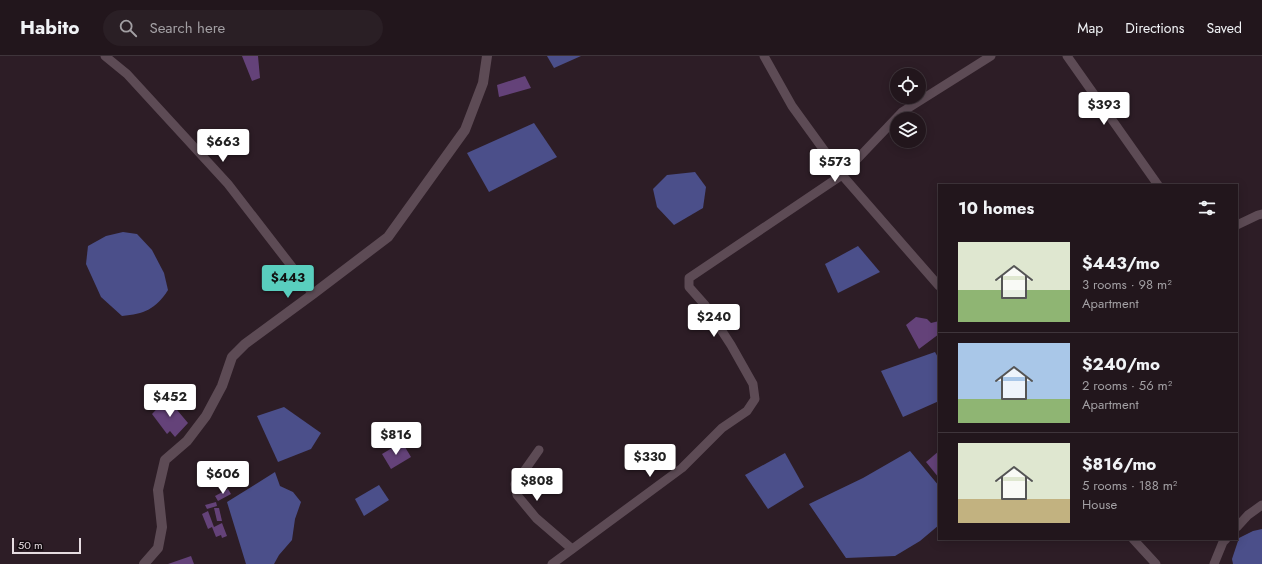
<!DOCTYPE html>
<meta charset="utf-8">
<style>
:root{--surface:#22161c;--page:#2a1f25;--text:#f1f3f6;--muted:#a29fa3;--line:#3f353b;--accent:#59cebe}
body{margin:0;font-family:Jost,sans-serif;background:var(--page);color:var(--text);height:100vh;display:flex;flex-direction:column;font-size:15px;white-space:nowrap}
*{box-sizing:border-box;margin:0}
p{font-size:13px;color:var(--muted)}
.icon{flex:none;width:22px;height:22px;fill:none;stroke:currentColor;stroke-width:2;stroke-linecap:round;stroke-linejoin:round}
.map{position:relative;flex:1;overflow:hidden}
.sheet{position:absolute;left:938px;top:128px;width:300px;height:356px;display:flex;flex-direction:column;background:var(--surface);border-radius:0px;box-shadow:0 2px 10px #0003,0 0 0 1px var(--line)}
.sheet>*{flex:none}
.buttons{position:absolute;left:890px;top:12px;display:grid;gap:8px}
.buttons a{display:grid;place-items:center;width:36px;height:36px;border-radius:50%;background:var(--surface);box-shadow:0 2px 10px #0003,0 0 0 1px var(--line);font-size:20px}
.scale{position:absolute;left:12px;bottom:10px;width:69px;box-sizing:border-box;padding-left:4px;border:2px solid #e6dce1;border-top:0;font-size:11px;line-height:14px;white-space:nowrap;color:#e6dce1;-webkit-text-stroke:3px #110a0e;paint-order:stroke}
.price{position:absolute;translate:-50% -34px;padding:0 9px;border-radius:4px;background:#fff;color:#222;font-size:13px;line-height:26px;filter:drop-shadow(0 1px 2px #0008)}
.price::after{content:'';position:absolute;left:50%;top:24px;width:12px;height:9px;margin-left:-6px;background:inherit;clip-path:polygon(0 0,100% 0,50% 100%)}
.price.active{background:var(--accent);color:#111}
ul{padding:0;list-style:none}
li{display:flex;align-items:center;gap:12px;height:100px;padding:0 20px}
li+li{border-top:1px solid var(--line)}
li span{display:grid;place-items:center;flex:none;width:112px;height:80px;border-radius:0px;color:#555}
li>.icon{margin-inline-start:auto}
span .icon{width:48px;height:48px;fill:#fffc;stroke-width:1}
li b{font-size:17px}
h2{display:flex;justify-content:space-between;align-items:center;height:48px;padding:0 20px;font-size:17px}
header{display:flex;align-items:center;gap:24px;box-sizing:border-box;height:56px;padding:0 20px;background:var(--surface);border-bottom:1px solid var(--line)}
header strong{font-size:19px}
nav{display:flex;gap:22px;margin-inline-start:auto;font-size:14px}
.search{width:280px;height:36px;background:var(--page);display:flex;align-items:center;gap:10px;box-sizing:border-box;padding:0 14px;border-radius:22px;color:var(--muted);font-size:15px}
.map>svg:first-child{display:block}
</style>
<header>
<strong>Habito</strong>
<div class="search"><svg class="icon" aria-label="search" viewBox="0 0 24 24"><circle cx="10" cy="10" r="6"/><path d="M15 15l6 6"/></svg>Search here</div>
<nav><a>Map</a><a>Directions</a><a>Saved</a></nav>
</header>
<div class="map">
<svg width="1262" height="508" viewBox="0 0 1262 508">
<rect width="100%" height="100%" fill="#2d1d26"/>
<g fill="#4b4f8a">
<polygon points="547,0 581,0 554,12"/>
<polygon points="534,67 557,101 489,136 467,97"/>
<polygon points="695,116 706,131 703,152 674,169 657,151 653,133 667,119"/>
<path d="M123,176L137,178L152,194L164,217L168,234C156,253 144,258 122,260L101,241L86,208L88,190L106,180Z"/>
<polygon points="858,190 880,216 838,237 825,208"/>
<polygon points="935,296 939,303 939,345 903,361 881,315"/>
<polygon points="284,351 321,377 311,393 278,406 257,360"/>
<polygon points="910,395 939,430 939,469 920,485 895,500 846,502 809,448 863,422"/>
<polygon points="785,397 804,431 768,453 745,419"/>
<polygon points="275,416 280,430 293,436 301,446 295,463 292,484 279,499 274,508 246,508 227,446"/>
<polygon points="379,429 389,444 364,460 355,443"/>
<polygon points="1262,473 1262,508 1233,508 1232,503 1239,482 1253,475"/>
</g>
<g fill="#644279">
<polygon points="242,0 258,0 260,22 252,25"/>
<polygon points="525,20 531,32 499,41 497,29"/>
<polygon points="916,261 927,263 931,267 939,265 939,278 919,293 906,269"/>
<polygon points="167,342 188,367 175,381 170,375 167,378 152,358"/>
<polygon points="402,386 411,401 391,413 382,398"/>
<polygon points="939,395 939,422 926,406"/>
<polygon points="228,433 231,438 218,445 215,440"/>
<polygon points="216,446 217,450 207,453 205,449"/>
<polygon points="214,452 219,452 222,465 217,465"/>
<polygon points="208,455 214,471 222,467 227,480 222,482 221,479 216,481 212,471 208,473 202,458"/>
<polygon points="191,500 194,508 168,508"/>
</g>
<g fill="none" stroke-linecap="round" stroke-linejoin="round">
<g stroke="#5d4b55" stroke-width="9">
<polyline points="105,0 127,18 228,128 313,238"/>
<polyline points="764,0 792,50 842,119 939,230"/>
<polyline points="1067,0 1158,129"/>
<polyline points="1237,169 1258,159 1262,158"/>
<polyline points="539,394 515,428 517,439 536,462 572,493"/>
<polyline points="1237,471 1248,459 1262,449"/>
<polyline points="1133,483 1156,508"/>
<polyline points="552,508 682,412 722,372 747,355 755,343 753,328 731,289 705,249 689,231 689,222 842,119 902,56 991,0"/>
<polyline points="1214,508 1223,486 1226,483"/>
</g>
<polyline stroke="#5d4b55" stroke-width="10" points="144,508 158,492 162,471 158,434 165,404 187,385 206,360 222,330 232,301 245,288 313,238 388,181 465,74 483,27 487,0"/>
</g>
</svg>
<div class="buttons">
<a><svg class="icon" aria-label="locate" viewBox="0 0 24 24"><circle cx="12" cy="12" r="6"/><path d="M12 2v4M12 18v4M2 12h4M18 12h4"/></svg></a>
<a><svg class="icon" aria-label="layers" viewBox="0 0 24 24"><path d="M12 4l9 5-9 5-9-5zM3 14l9 5 9-5"/></svg></a>
</div>
<div class="scale">50 m</div>
<b class="price" style="left:1104px;top:70px">$393</b>
<b class="price" style="left:223px;top:107px">$663</b>
<b class="price" style="left:835px;top:127px">$573</b>
<b class="price active" style="left:288px;top:243px">$443</b>
<b class="price" style="left:714px;top:282px">$240</b>
<b class="price" style="left:170px;top:362px">$452</b>
<b class="price" style="left:396px;top:400px">$816</b>
<b class="price" style="left:650px;top:422px">$330</b>
<b class="price" style="left:223px;top:439px">$606</b>
<b class="price" style="left:537px;top:446px">$808</b>
<section class="sheet">
<h2>10 homes<svg class="icon" aria-label="filters" viewBox="0 0 24 24"><path d="M4 7h16M4 17h16"/><circle cx="9" cy="7" r="2"/><circle cx="15" cy="17" r="2"/></svg></h2>
<ul>
<li><span style="background:linear-gradient(#dfe7d0 60%,#8fb573 0)"><svg class="icon" aria-label="home" viewBox="0 0 24 24"><path d="M3 11l9-7 9 7M6 9v11h12V9"/></svg></span><div><b>$443/mo</b><p>3 rooms · 98 m²</p><p>Apartment</p></div></li>
<li><span style="background:linear-gradient(#a9c7e8 70%,#8fb573 0)"><svg class="icon" aria-label="home" viewBox="0 0 24 24"><path d="M3 11l9-7 9 7M6 9v11h12V9"/></svg></span><div><b>$240/mo</b><p>2 rooms · 56 m²</p><p>Apartment</p></div></li>
<li><span style="background:linear-gradient(#dfe7d0 70%,#c2b280 0)"><svg class="icon" aria-label="home" viewBox="0 0 24 24"><path d="M3 11l9-7 9 7M6 9v11h12V9"/></svg></span><div><b>$816/mo</b><p>5 rooms · 188 m²</p><p>House</p></div></li>
</ul>
</section>
</div>
